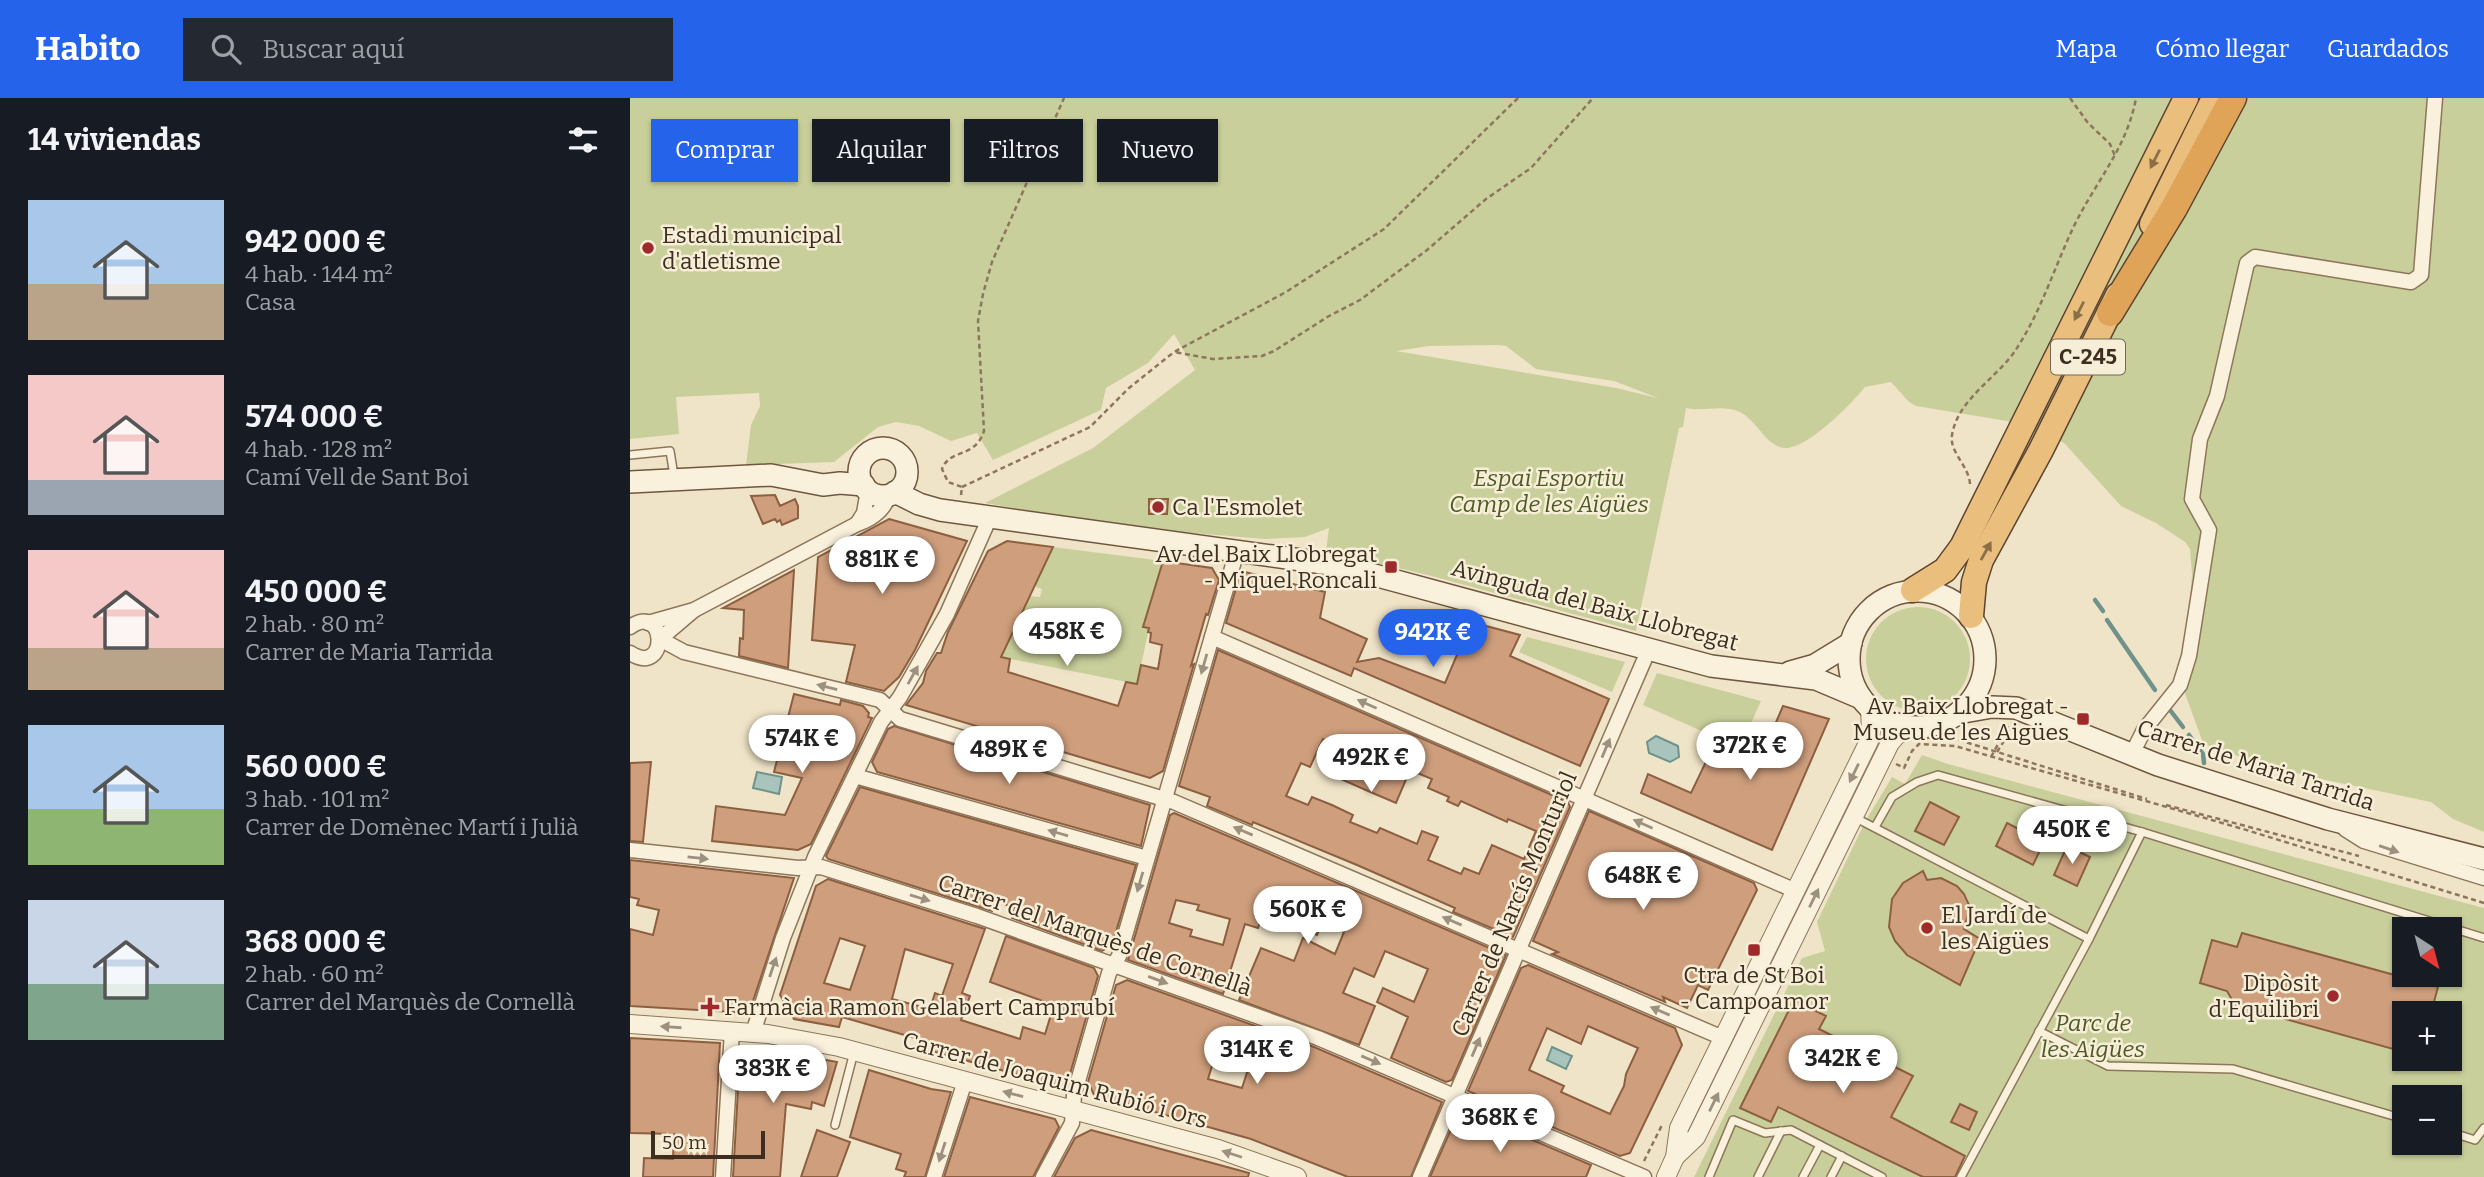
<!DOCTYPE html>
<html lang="es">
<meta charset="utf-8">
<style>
:root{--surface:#171b24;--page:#242831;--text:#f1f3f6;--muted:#9ea1a6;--accent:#2563eb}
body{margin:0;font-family:Bitter,serif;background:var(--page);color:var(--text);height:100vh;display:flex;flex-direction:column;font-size:26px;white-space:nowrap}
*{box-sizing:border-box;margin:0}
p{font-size:23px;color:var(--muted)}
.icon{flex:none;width:38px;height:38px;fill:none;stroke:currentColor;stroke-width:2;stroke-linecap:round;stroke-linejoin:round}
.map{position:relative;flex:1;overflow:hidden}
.panel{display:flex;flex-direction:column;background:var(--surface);width:630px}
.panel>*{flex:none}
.banner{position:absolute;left:21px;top:21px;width:665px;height:63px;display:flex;gap:14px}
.needle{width:46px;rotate:144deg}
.tools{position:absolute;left:1762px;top:819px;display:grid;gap:14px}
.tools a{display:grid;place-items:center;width:70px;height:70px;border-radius:0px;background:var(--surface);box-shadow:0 2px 5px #0004;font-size:35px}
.scale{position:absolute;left:21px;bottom:18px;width:114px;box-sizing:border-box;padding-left:7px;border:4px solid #3d2e20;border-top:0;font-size:19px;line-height:24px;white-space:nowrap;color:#3d2e20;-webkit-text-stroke:5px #f7eed8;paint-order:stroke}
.price{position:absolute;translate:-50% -60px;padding:0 16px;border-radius:24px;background:#fff;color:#222;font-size:23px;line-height:46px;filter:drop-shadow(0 2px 4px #0008)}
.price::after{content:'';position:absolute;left:50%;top:42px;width:21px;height:16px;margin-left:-10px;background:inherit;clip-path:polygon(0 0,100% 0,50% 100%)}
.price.on{background:var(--accent);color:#fff}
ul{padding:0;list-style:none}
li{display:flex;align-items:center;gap:21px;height:175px;padding:0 28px}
li span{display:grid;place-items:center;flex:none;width:196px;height:140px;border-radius:0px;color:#555}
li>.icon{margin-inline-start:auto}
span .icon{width:84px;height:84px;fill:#fffc;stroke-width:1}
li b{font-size:30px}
h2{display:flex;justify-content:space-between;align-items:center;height:84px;padding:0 28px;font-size:30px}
.pill{padding:0 24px;border-radius:0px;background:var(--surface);box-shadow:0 2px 5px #0004;font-size:24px;line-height:63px}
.pill.on{background:var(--accent);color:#fff}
header{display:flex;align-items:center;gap:42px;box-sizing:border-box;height:98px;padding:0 35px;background:var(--accent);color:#fff}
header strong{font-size:33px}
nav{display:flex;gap:38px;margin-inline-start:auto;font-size:24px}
.search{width:490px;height:63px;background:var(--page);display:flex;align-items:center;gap:18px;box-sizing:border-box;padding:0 24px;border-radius:0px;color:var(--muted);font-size:26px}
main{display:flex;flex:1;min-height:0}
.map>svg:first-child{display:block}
</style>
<header>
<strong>Habito</strong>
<div class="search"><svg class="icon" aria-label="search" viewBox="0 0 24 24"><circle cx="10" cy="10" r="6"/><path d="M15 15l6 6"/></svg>Buscar aquí</div>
<nav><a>Mapa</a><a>Cómo llegar</a><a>Guardados</a></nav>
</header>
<main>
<section class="panel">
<h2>14 viviendas<svg class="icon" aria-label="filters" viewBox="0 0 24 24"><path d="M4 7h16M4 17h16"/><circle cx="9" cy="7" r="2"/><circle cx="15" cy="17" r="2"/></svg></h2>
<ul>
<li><span style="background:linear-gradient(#a9c7e8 60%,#b9a48a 0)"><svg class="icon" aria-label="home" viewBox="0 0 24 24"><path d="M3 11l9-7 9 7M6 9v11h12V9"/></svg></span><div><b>942 000 €</b><p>4 hab. · 144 m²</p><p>Casa</p></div></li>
<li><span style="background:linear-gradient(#f6c9c9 75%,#9aa5b1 0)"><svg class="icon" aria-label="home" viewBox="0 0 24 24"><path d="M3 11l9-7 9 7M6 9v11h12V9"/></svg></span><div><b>574 000 €</b><p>4 hab. · 128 m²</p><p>Camí Vell de Sant Boi</p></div></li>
<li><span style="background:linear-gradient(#f6c9c9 70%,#b9a48a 0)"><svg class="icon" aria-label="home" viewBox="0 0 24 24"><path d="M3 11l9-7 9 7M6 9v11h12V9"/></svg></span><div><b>450 000 €</b><p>2 hab. · 80 m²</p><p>Carrer de Maria Tarrida</p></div></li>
<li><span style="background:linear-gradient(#a9c7e8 60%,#8fb573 0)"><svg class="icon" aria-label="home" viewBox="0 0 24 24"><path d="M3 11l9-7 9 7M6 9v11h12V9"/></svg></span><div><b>560 000 €</b><p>3 hab. · 101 m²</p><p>Carrer de Domènec Martí i Julià</p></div></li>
<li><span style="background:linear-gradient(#c9d6e8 60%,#7fa58c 0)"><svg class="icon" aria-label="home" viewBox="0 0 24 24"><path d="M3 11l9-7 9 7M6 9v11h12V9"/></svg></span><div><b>368 000 €</b><p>2 hab. · 60 m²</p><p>Carrer del Marquès de Cornellà</p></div></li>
</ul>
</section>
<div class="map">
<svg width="1854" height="1079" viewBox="0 0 1854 1079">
<rect width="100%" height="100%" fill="#f0e4c8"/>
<g fill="#c9cf9b" fill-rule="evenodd">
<path d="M0,0H1854V734L1823,721L1801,704L1677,678L1591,653L1573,645L1553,590L1562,476L1560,451L1555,444L1526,425L1491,408L1434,345L1377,323L1286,308L1279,304L1261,284L1235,289C1222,305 1172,358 1150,349C1133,343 1126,322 1110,314C1093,306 1073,314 1056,310L1053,329L1049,330L1006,533L798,477L696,453L699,430L675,439L635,441L490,429L355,405L463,350L565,272L544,236L518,265L476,290L471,312L363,362L347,335L321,343L289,328L266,324L248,329L204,364L116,367L121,327L130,308L129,295L46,299L49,336L0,341ZM867,247L876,248L906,271L984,283L1028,300L986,290L766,253L799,248Z"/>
<polygon points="423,449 533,463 514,529 519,530 507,586 371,559 396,507 398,498 410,499 412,491 406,489 406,485"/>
<circle cx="1288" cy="561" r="52"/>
<polygon points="897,539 995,564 982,594 889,554"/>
<polygon points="1027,575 1131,603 1110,650 1013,607"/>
<path d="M1292,657L1318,666L1854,810V1079H1325L1337,1059L1261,1019L1283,978L1189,931L1195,918L1165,902L1110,1010L1141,1024L1148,1009L1293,1079H1064L1172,860L1195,853L1187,824L1235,724L1262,679L1275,686ZM1300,704L1329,719L1314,747L1286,733ZM1377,726L1414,744L1403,766L1366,748ZM1437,748L1460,759L1447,787L1424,776ZM1293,773L1297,782C1329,789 1349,792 1334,831L1350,841L1330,886L1259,829C1260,803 1268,784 1293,773ZM1774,831H1820V877H1774ZM1612,835L1808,889L1801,915H1820V961H1774V954L1605,907L1595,888ZM1774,999H1820V1045H1774Z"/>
</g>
<g fill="#a9c4bc" stroke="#6f938a" stroke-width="2">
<polygon points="775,526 799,536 798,538 801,543 799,549 792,550 791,552 767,542 765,532"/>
<polygon points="1026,638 1048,648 1049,659 1040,664 1019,655 1017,644"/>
<polygon points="127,674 152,679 149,696 123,690"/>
<polygon points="922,949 942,958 936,971 917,962"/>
</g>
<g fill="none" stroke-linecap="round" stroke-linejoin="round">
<g stroke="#6f938a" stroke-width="4.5">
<polyline points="1465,502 1473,513"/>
<polyline points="1477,522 1525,592"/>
<polyline points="1540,612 1553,629"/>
<polyline points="1559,637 1573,656 1574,665"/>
</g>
</g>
<g fill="#cf9f7d" stroke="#8d5f41" stroke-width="2" fill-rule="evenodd">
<polygon points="145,397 150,408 165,401 168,408 168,420 152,427 150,422 147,424 145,421 133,426 121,398"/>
<polygon points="519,401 538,401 537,416 519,416"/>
<polygon points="259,421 337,443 285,552 269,579 254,593 216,584 225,547 182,542 188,459"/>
<polygon points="377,443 423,449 371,559 380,561 378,574 488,608 496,584 507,586 511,567 528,571 532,547 520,544 521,535 518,534 519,530 513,529 533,463 582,470 589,482 578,517 576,516 561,568 564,566 533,673 520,680 276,607 293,585 296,573 307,555 311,555 318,534 358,453"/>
<polygon points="164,472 158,570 109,558 110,540 113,541 114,512 93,510"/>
<polygon points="611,473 695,494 690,520 737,541 727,564 749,560 815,585 841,524 890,537 880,558 979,601 950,668 724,570 721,578 596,525"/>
<path d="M588,552L938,704L940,709L883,839L823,814L825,810L727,767L623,724L622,727L577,708L580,699L549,688ZM693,641L723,659L713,682L745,696L766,705L780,672L802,681L798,690L819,699L817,703L828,708L831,703L877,724L878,721L906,733L894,761L862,747L849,776L834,770L831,776L798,762L808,739L792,733L787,746L750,730L747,735L720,724L723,717L702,707L682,699L678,707L656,698L671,665L680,669Z"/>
<polygon points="164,596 210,607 211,602 233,608 239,615 238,619 242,620 181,746 168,752 82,743 86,708 155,717 172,680 144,674"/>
<polygon points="1153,608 1199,621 1142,752 1011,695 1018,676 1061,695 1084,647 1128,666"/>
<polygon points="264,628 520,707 511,748 247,674 242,664 258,631"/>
<polygon points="21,664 13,744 0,743 0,665"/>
<polygon points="230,689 506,767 482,847 472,853 382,820 385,810 366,803 362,813 198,761 196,758"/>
<polygon points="1300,704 1329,719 1314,747 1285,733"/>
<polygon points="959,713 1124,785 1127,792 1078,892 1068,887 1057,910 1033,899 1035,904 922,856 928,854 903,843"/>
<path d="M544,715L876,857L822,982L816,984L761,960L778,919L747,904L753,890L784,904L798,871L755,853L744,879L724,870L713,895L745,908L729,947L609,902L631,850L664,863L673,840L705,856L714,834L692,824L687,837L634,814L628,830L615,826L593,896L498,862L540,717ZM546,802L569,807L567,812L600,821L593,847L560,838L562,832L539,825Z"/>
<polygon points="1377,725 1414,744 1403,767 1366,748"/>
<polygon points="1437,748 1460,759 1447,788 1424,777"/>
<polygon points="0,762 164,780 119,915 0,908 0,831 23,837 29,812 7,807 9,801 0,799"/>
<polygon points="1293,773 1297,782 1311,780 1327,788 1334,796 1340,809 1334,831 1350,841 1330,887 1277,857 1265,843 1259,829 1262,801 1273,785"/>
<path d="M198,781L355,831L332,895L340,898L331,922L390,941L393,929L415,936L424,907L360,884L376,838L464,870L468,878L438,983L430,988L290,950L292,942L212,919L209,929L164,921L150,897L186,788ZM210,840L235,848L220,892L194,885ZM275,851L323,866L312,898L305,895L300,911L262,901Z"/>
<polygon points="1612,835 1808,889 1801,915 1774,915 1774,954 1605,907 1597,893 1570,885 1582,842 1607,849"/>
<path d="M898,867L1045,930L1052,947L1000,1055L990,1058L838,993L891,870ZM958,928L1008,950L996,976L994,988L980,1016L931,994L934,988L899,972L917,930L951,946Z"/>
<path d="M497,882L684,949L812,1004L781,1079H718L621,1041L464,997L458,984L486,887ZM589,945L611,952L610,956L622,959L612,990L578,981Z"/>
<polygon points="1164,902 1196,918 1189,931 1283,978 1261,1019 1335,1058 1325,1079 1293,1079 1148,1009 1141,1024 1110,1010"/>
<polygon points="0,940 90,945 83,1079 13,1079 14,1060 43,1061 44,1036 0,1035"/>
<polygon points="122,948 207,964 194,1008 182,1004 181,1011 156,1006 150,1079 103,1079 110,956"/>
<polygon points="239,972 301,991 321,994 295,1079 274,1079 276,1074 266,1071 271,1056 220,1039"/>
<polygon points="340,999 425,1021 429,1029 403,1079 314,1079"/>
<polygon points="1330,1006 1347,1014 1339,1032 1321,1024"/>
<polygon points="830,1011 961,1067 956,1079 800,1079"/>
<polygon points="187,1032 220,1044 207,1079 171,1079"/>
<polygon points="461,1032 619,1075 618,1079 424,1079 445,1040"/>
</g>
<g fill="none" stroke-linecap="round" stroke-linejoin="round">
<defs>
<g id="service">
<polyline points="0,357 40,353 44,378"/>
<polyline points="1224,719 1459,841 1331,1079"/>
<polyline points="1245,729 1262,699 1287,684 1308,677 1512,734 1854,840"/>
<polyline points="1459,841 1512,734"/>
<polyline points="1409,933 1478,968 1603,971 1774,1021"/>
<polyline points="205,1027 224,954"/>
<polyline points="1820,1034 1845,1042 1854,1030"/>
<polyline points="1079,1079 1103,1022 1135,1035 1161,1032 1252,1079"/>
<polyline points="1128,1079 1151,1033"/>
<polyline points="1173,1079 1190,1047"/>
<polyline points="1201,1079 1212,1058"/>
</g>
<g id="minor">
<polyline points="227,426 234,415 238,392"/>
<polyline points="64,512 30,541 54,554 250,602 270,621 544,704 1093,940"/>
<path d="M18,525L64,512L227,426C242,421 254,412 259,397"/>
<path d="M0,529C37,503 39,580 0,555"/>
<polyline points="582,539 1166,793"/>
<polyline points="1502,656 1514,632 1550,587 1559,558 1579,432 1562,401 1570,341 1587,298 1617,165 1625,159 1781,184 1791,177 1805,0"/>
<polyline points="225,678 517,760"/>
<polyline points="1715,731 1734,743 1854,780"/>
<polyline points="0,752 168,770 191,769 347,818 688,940 1014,1079"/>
<polyline points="123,935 153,840 185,759 251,624 270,599 317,516 360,419"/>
<polyline points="93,1079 102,933"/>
<polyline points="304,1079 335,983"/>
<polyline points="413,1079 442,1025 444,997 479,875 489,858 607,453"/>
<polyline points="790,1079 1019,551"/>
</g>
<g id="tertiary">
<polyline points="0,926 138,936 209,949 588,1051 667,1079"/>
<polyline points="1045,1059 1066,1039 1260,645 1267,637 1283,629"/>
<polyline points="1036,1079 1045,1059 1049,1030 1239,643 1241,633 1240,610"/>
</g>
<g id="secondary">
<circle cx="253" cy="374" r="24"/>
<polyline points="0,384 141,377 193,387 210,385 234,387"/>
<polyline points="265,394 289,406 310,412 707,467 1081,568 1186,581 1231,600"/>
<circle cx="1287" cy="561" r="68"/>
<polyline points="1160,574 1185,567 1221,545"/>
<polyline points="1328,615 1362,609 1386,610 1528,667 1698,721 1854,761"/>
</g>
<g id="trunk">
<polyline points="1522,126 1584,0"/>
<polyline points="1283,492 1315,472 1332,449 1556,0"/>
<polyline points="1341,518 1344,484 1351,462 1411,352 1488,197"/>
</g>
<polyline id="motorway" points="1480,215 1544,110 1603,0"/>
</defs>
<use href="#service" stroke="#8d765c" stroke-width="10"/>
<use href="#minor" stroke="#8d765c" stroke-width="17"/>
<use href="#tertiary" stroke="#8d765c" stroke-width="20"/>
<use href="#secondary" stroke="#6f573f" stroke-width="24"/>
<use href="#trunk" stroke="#5b4430" stroke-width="27"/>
<use href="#motorway" stroke="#5b4430" stroke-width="29"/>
<g stroke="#8d765c" stroke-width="2.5" stroke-dasharray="5 3.5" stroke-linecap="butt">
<polyline points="888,0 754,131 656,194 544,254 583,261 632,258 644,253 699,218 730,202 797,152 856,101 901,70 963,0"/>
<polyline points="1440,0 1458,25 1480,46 1485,58"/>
<path d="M1340,386C1339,368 1319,354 1322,337C1328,301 1366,281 1385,253C1411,214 1424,170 1444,128C1466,83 1497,50 1506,0"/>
<polyline points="332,389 460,329 499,290 544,254"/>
<path d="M331,397L332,389L318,384L312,371C320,350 345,361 354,333L348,223L353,196L362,164L434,0"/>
<polyline points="1295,640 1310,639 1329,642 1517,701"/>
<polyline points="1367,654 1384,627"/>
<polyline points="1361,659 1378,628"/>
<polyline points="1266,666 1274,670 1282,653 1289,646 1325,648 1613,731 1854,805"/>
<polyline points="1536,707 1729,758"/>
<polyline points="1014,1063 1033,1025"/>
</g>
<use href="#service" stroke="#faf1dc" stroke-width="7"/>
<use href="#minor" stroke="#faf1dc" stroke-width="14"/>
<use href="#tertiary" stroke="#faf1dc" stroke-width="18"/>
<use href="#secondary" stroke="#faf1dc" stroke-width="21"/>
<use href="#trunk" stroke="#eabe7c" stroke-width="24"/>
<use href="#motorway" stroke="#e0a458" stroke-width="26"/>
</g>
<defs><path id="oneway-solid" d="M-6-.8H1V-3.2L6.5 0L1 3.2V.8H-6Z" transform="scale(1.75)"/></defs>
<g fill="#8b6f49">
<use href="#oneway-solid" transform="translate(1525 61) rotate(117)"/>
<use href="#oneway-solid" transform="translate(1449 213) rotate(117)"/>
<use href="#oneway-solid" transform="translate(1356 453) rotate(-61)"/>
</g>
<g fill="#9c907e">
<use href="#oneway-solid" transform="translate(574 566) rotate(106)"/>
<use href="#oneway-solid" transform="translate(283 577) rotate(-61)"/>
<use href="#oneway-solid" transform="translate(197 589) rotate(-166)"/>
<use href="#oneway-solid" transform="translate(737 606) rotate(-156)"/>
<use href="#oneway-solid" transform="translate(976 650) rotate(-67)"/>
<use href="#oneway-solid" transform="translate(1224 675) rotate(116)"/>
<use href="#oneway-solid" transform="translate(1013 726) rotate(-156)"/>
<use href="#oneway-solid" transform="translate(613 733) rotate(-157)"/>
<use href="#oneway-solid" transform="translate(428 735) rotate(-164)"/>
<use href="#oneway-solid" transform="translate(1759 751) rotate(19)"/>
<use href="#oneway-solid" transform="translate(68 760) rotate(6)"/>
<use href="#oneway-solid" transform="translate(510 784) rotate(106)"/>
<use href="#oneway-solid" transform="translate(290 800) rotate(17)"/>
<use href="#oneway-solid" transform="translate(1184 800) rotate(-64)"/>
<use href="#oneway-solid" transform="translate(822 823) rotate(-157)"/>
<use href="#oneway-solid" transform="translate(143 869) rotate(-71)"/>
<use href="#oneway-solid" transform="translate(528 882) rotate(20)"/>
<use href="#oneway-solid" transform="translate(1030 913) rotate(-157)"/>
<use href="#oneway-solid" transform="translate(41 929) rotate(-176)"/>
<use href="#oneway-solid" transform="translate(846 949) rotate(-67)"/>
<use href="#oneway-solid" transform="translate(741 962) rotate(23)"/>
<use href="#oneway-solid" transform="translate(383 996) rotate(-165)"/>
<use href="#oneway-solid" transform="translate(1084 1004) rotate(-64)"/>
<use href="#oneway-solid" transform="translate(312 1054) rotate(108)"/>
<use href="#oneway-solid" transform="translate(602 1056) rotate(-162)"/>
</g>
<g fill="#9e2a2b" stroke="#f7eed8" stroke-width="2.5">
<circle cx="18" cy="150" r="7"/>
<circle cx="528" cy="409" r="7"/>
<rect x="754" y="462" width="14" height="14" rx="3.5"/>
<rect x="1446" y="614" width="14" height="14" rx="3.5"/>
<circle cx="1297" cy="830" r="7"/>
<rect x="1117" y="845" width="14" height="14" rx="3.5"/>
<circle cx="1703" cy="898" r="7"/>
<path d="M76.5 898.5h7v7h7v7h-7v7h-7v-7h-7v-7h7z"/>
</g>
<g text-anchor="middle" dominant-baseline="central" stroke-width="5" stroke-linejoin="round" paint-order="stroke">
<rect fill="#f7eed8" stroke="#756857" stroke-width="2" x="1421" y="241.5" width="74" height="35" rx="5"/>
<g font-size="21" font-weight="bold" fill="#3d2e20">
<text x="1458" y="259">C-245</text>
</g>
<g font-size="23" fill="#3d2e20" stroke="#f7eed8" text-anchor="start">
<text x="32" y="137">Estadi municipal<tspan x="32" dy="26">d'atletisme</tspan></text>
<text x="542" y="409">Ca l'Esmolet</text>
<text x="747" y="456" text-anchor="end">Av del Baix Llobregat<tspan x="747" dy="26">- Miquel Roncali</tspan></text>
<text x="1439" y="608" text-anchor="end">Av. Baix Llobregat -<tspan x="1439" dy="26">Museu de les Aigües</tspan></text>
<text x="1311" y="817">El Jardí de<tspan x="1311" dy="26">les Aigües</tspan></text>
<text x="1124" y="877" text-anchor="middle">Ctra de St Boi<tspan x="1124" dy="26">- Campoamor</tspan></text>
<text x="1689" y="885" text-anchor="end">Dipòsit<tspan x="1689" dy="26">d'Equilibri</tspan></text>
<text x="94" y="909">Farmàcia Ramon Gelabert Camprubí</text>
</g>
<g font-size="23" font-style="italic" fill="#4d5a26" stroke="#f7eed8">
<text x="919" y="380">Espai Esportiu<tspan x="919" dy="26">Camp de les Aigües</tspan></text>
<text x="1463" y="925">Parc de<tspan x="1463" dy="26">les Aigües</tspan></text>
</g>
<g font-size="23" fill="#3d2e20" stroke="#f7eed8">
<text transform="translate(965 507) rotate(15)">Avinguda del Baix Llobregat</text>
<text transform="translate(1626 667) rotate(18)">Carrer de Maria Tarrida</text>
<text transform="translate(884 806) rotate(-67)">Carrer de Narcís Monturiol</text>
<text transform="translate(465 837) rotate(19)">Carrer del Marquès de Cornellà</text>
<text transform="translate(425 982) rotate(15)">Carrer de Joaquim Rubió i Ors</text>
</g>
</g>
</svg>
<div class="tools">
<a><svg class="needle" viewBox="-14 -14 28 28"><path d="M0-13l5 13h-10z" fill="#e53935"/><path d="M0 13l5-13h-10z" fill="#9ea1a6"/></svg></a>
<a>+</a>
<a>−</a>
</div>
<div class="scale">50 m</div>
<b class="price" style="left:252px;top:498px">881K €</b>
<b class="price" style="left:437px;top:570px">458K €</b>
<b class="price on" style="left:803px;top:571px">942K €</b>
<b class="price" style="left:172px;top:677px">574K €</b>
<b class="price" style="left:1120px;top:684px">372K €</b>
<b class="price" style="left:379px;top:688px">489K €</b>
<b class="price" style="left:741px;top:696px">492K €</b>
<b class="price" style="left:1442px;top:768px">450K €</b>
<b class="price" style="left:1013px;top:814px">648K €</b>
<b class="price" style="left:678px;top:848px">560K €</b>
<b class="price" style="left:627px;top:988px">314K €</b>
<b class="price" style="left:1213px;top:997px">342K €</b>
<b class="price" style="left:143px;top:1007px">383K €</b>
<b class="price" style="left:870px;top:1056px">368K €</b>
<div class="banner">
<a class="pill on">Comprar</a>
<a class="pill">Alquilar</a>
<a class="pill">Filtros</a>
<a class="pill">Nuevo</a>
</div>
</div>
</main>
